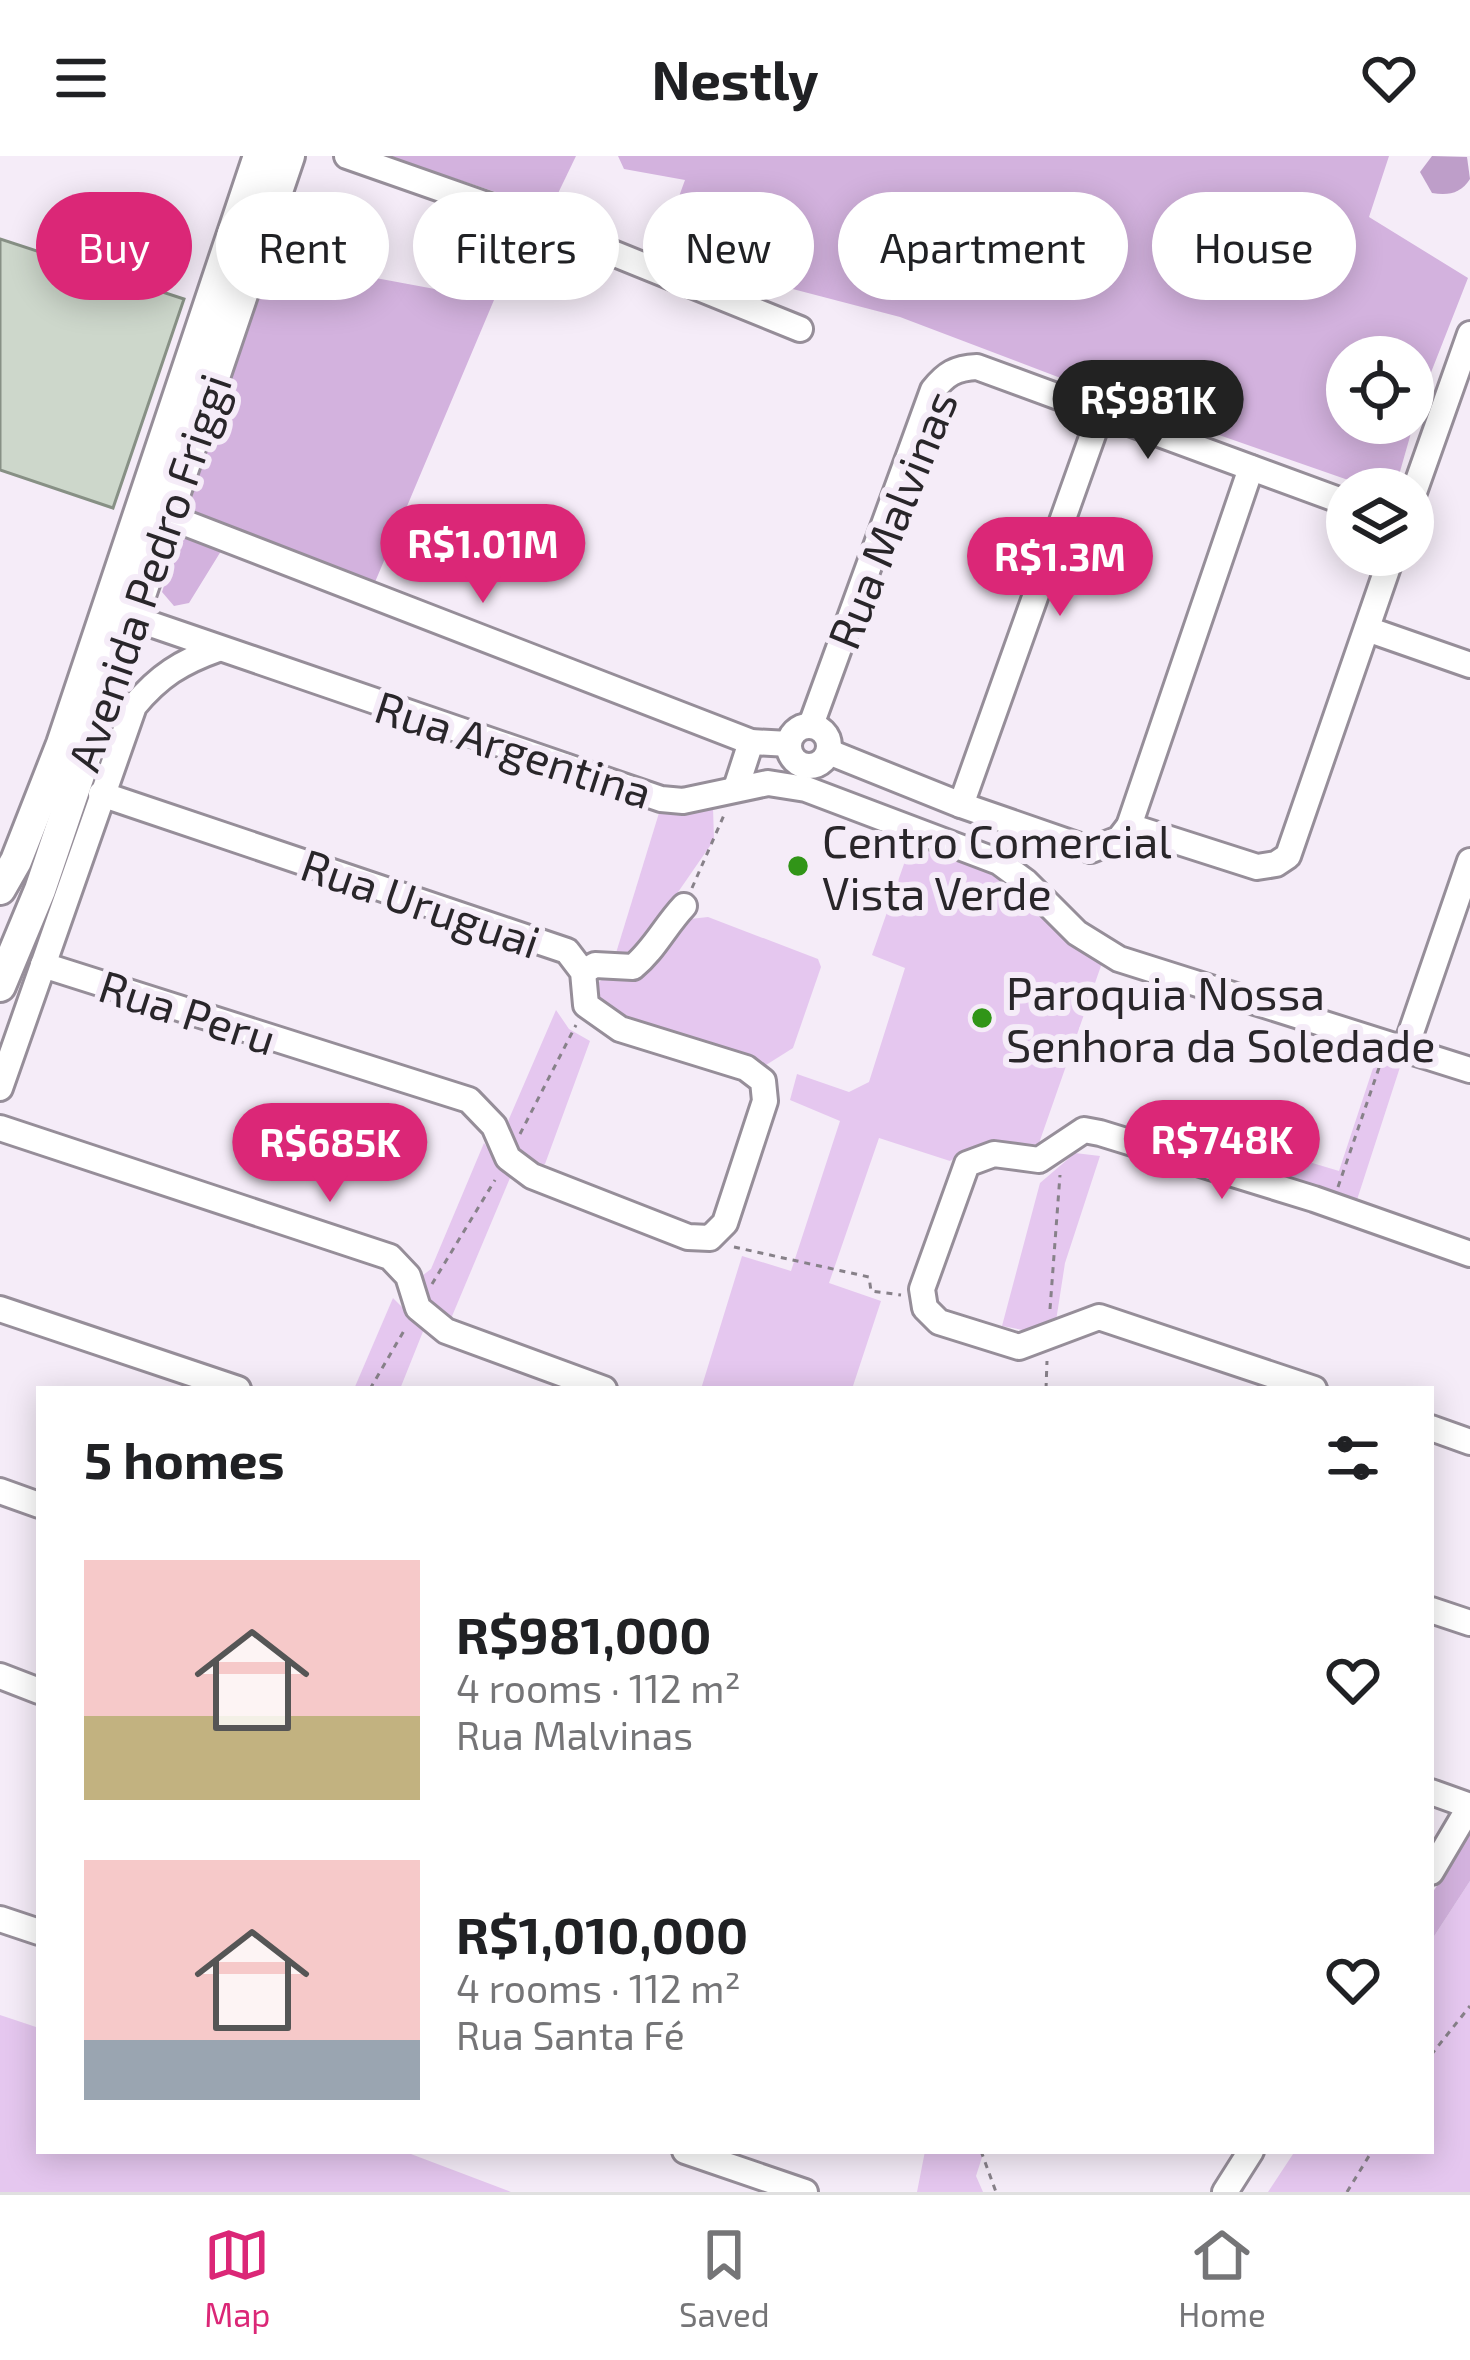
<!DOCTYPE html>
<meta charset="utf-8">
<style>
:root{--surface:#fff;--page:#f6f6f6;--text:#202124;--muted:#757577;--line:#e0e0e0;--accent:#db2777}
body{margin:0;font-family:"Exo 2",sans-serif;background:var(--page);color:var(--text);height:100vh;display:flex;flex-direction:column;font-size:45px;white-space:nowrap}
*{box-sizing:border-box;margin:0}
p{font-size:39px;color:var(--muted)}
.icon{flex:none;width:66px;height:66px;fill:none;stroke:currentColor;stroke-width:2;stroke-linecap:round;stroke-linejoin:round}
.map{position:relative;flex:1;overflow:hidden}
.details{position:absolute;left:36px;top:1230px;width:1398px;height:768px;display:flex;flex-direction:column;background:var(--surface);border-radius:0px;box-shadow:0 6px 30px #0003}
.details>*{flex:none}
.hud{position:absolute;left:36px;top:36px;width:1398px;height:108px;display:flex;gap:24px}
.controls{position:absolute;left:1326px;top:180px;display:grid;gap:24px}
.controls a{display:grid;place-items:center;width:108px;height:108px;border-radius:50%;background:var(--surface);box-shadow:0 6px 30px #0003;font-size:60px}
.price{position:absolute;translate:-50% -102px;padding:0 27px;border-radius:42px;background:var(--accent);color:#fff;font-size:39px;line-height:78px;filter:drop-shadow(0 3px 6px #0008)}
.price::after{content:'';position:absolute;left:50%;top:72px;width:36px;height:27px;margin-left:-18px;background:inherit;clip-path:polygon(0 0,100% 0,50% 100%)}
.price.active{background:#222;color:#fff}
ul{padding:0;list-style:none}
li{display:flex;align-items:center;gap:36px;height:300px;padding:0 48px}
li span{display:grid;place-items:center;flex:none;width:336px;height:240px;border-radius:0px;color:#555}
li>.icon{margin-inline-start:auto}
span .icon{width:144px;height:144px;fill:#fffc;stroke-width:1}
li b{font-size:51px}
h2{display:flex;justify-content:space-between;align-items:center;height:144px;padding:0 48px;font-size:51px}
.pill{padding:0 42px;border-radius:54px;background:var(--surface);box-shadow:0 6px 30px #0003;font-size:42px;line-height:108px}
.pill.active{background:var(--accent);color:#fff}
header{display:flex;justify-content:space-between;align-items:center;height:156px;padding:0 48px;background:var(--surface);font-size:54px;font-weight:700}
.tabs{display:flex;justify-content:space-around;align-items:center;height:168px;border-top:3px solid var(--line);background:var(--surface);font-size:33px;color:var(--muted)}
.tabs a{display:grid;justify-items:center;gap:6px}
.tabs .active{color:var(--accent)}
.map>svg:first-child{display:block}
</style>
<header><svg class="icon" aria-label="menu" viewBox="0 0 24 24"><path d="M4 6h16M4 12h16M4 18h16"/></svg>Nestly<svg class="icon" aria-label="heart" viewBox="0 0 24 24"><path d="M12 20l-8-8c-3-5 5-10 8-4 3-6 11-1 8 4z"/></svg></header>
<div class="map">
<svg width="1470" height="2036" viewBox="0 0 1470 2036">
<rect width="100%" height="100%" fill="#f5ecf8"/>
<g fill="#e5c7ef">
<polygon points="713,651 714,684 634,800 616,797 659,657"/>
<path d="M911,688L986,713L1102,807L1037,993C999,984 983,983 950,1005L879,982L829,1127L881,1145L852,1233H701L742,1100L791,1115L840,965L790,944L797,918L849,936L869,926L905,812L872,799Z"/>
<polygon points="708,761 818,803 821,811 793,892 766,909 615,863 595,848 593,830 690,763"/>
<polygon points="556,854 569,873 590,885 545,1008 537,1012 524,1005 506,970"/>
<polygon points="1377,900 1401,908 1354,1053 1280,1029 1289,1000 1339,1015"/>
<polygon points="484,987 510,1022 450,1165 432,1153 418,1123 431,1113"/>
<polygon points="1075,997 1100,1000 1065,1107 1056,1165 1028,1175 1002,1170 1040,1027"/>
<polygon points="393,1142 424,1173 400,1233 354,1233"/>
<polygon points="1470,1725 1470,2036 1268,2036 1295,1995 1431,1995 1431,1785"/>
<polygon points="0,1859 39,1872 39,1995 403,1995 511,2036 0,2036"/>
<polygon points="925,1995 984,1995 976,2020 983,2036 917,2036"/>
</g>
<g fill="#d3b2de" fill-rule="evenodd">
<polygon points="387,0 576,0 550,54"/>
<path d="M618,0H1389L1369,61L1468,122L1421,242L1395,333H1374L1113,242L900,161L658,98L685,24L624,13ZM1413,201V267H1347V201Z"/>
<polygon points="268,102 494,144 370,438 234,374 189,447 174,450 162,436"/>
<polygon points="1470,1678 1470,1725 1431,1785 1431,1739"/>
</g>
<path fill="#be9ec9" d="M1432,0L1467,1L1470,23C1461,37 1449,40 1432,37L1420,16Z"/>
<polygon fill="#cdd7cb" stroke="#879085" stroke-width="3" points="0,83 184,143 113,352 0,314"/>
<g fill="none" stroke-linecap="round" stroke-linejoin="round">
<defs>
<g id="minor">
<polyline points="347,0 541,68 800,173"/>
<polyline points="1413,339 1470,178"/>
<polyline points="167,360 751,586 789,588"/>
<polyline points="133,462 661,643 683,645 768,627 806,633 999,706 1026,726 1077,777 1119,803 1470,914"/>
<polyline points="1367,473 1470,509"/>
<path d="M811,569L933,234C946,218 955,212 977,211L1347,347"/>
<circle cx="809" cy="590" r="20"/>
<polyline points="829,596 961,649 1091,694 1119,683 1129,670 1251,312"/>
<polyline points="736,632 751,586"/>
<polyline points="961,649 1101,256"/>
<polyline points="1129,670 1257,711 1276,708 1288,700 1392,399"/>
<polyline points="43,809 469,944 494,970 508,1002 532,1020 688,1081 710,1082 725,1067 765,945 763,925 746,912 620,873 586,849 583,816 567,795 101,638"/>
<path d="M583,816L595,809L633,811C654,794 665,770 684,750"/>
<polyline points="1406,891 1470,705"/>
<path d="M0,932L134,550C159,520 181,506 218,493"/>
<polyline points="0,972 390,1101 408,1120 418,1152 446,1175 604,1233"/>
<polyline points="0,1153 238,1233"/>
<polyline points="1314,1233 1099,1161 1019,1191 939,1166 925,1152 922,1133 967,1008 994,998 1039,1004 1084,974 1100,977 1314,1043 1470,1098"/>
<polyline points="1431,1272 1470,1286"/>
<polyline points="0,1335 39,1349"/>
<polyline points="1431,1454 1470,1467"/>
<polyline points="0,1520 39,1535"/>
<polyline points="1431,1636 1470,1650"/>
<polyline points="1431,1716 1470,1650"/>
<polyline points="0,1763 39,1776"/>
<polyline points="685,1995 805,2036"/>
<polyline points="1225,2036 1251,1995"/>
</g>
<g id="major">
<polyline points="0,733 16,705 62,588 259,0"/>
<polyline points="0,830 40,734 289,0"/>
</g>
</defs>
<use href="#minor" stroke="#968e99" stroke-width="30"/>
<use href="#major" stroke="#968e99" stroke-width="36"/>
<g stroke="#878189" stroke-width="3" stroke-dasharray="6 6" stroke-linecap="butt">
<polyline points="692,732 724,659"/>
<polyline points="520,978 576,869"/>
<polyline points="1338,1031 1380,909"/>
<polyline points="734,1091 869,1121 871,1135 901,1139"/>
<polyline points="432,1128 495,1024"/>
<polyline points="1050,1153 1060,1019"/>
<polyline points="370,1233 405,1173"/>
<polyline points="1046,1233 1047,1205"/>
<polyline points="1431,1899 1470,1850"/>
<polyline points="981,1995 996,2036"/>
<polyline points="1347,2036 1372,1995"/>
</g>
<use href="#minor" stroke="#fff" stroke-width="24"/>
<use href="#major" stroke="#fff" stroke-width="30"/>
</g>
<g fill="#319518" stroke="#f5ecf8" stroke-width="4.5">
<circle cx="798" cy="710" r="12"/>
<circle cx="982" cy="862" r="12"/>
</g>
<g text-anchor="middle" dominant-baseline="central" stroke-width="12" stroke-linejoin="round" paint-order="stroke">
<g font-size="45" fill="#29262a" stroke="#f5ecf8">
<text transform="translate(891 363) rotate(-68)">Rua Malvinas</text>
<text transform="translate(148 416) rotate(-71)">Avenida Pedro Friggi</text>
<text transform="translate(514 592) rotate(18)">Rua Argentina</text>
<text transform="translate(421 746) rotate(19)">Rua Uruguai</text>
<text transform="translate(188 855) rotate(18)">Rua Peru</text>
</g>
<g font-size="45" fill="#29262a" stroke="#f5ecf8" text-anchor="start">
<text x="822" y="684">Centro Comercial<tspan x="822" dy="52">Vista Verde</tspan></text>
<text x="1006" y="836">Paroquia Nossa<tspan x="1006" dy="52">Senhora da Soledade</tspan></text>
</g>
</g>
</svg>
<div class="controls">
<a><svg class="icon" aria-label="locate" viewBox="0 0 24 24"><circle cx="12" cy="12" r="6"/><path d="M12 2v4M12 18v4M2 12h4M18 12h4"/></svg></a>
<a><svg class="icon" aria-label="layers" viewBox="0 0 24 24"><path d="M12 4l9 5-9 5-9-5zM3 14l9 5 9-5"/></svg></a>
</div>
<b class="price active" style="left:1148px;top:306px">R$981K</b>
<b class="price" style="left:483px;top:450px">R$1.01M</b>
<b class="price" style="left:1060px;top:463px">R$1.3M</b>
<b class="price" style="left:1222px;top:1046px">R$748K</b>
<b class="price" style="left:330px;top:1049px">R$685K</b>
<div class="hud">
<a class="pill active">Buy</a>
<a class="pill">Rent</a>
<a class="pill">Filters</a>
<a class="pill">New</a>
<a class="pill">Apartment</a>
<a class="pill">House</a>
</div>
<section class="details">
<h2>5 homes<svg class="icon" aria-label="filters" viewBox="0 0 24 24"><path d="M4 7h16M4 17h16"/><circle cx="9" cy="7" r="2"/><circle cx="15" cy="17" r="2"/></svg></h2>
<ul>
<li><span style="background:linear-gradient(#f6c9c9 65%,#c2b280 0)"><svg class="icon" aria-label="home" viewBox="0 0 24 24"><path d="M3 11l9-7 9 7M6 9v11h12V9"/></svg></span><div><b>R$981,000</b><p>4 rooms · 112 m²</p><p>Rua Malvinas</p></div><svg class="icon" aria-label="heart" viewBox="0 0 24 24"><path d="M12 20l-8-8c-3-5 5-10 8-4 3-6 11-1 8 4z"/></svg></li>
<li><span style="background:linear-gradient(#f6c9c9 75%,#9aa5b1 0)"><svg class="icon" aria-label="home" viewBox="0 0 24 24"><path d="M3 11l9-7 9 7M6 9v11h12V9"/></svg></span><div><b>R$1,010,000</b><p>4 rooms · 112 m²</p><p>Rua Santa Fé</p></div><svg class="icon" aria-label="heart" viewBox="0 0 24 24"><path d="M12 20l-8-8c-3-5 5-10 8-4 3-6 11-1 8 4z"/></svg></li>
</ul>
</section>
</div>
<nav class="tabs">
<a class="active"><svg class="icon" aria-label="map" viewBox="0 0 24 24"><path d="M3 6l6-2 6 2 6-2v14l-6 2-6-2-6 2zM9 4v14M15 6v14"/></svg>Map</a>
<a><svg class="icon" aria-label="saved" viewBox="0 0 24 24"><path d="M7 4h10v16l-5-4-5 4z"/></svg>Saved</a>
<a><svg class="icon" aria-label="home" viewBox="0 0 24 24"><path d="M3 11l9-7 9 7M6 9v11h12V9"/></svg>Home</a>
</nav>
